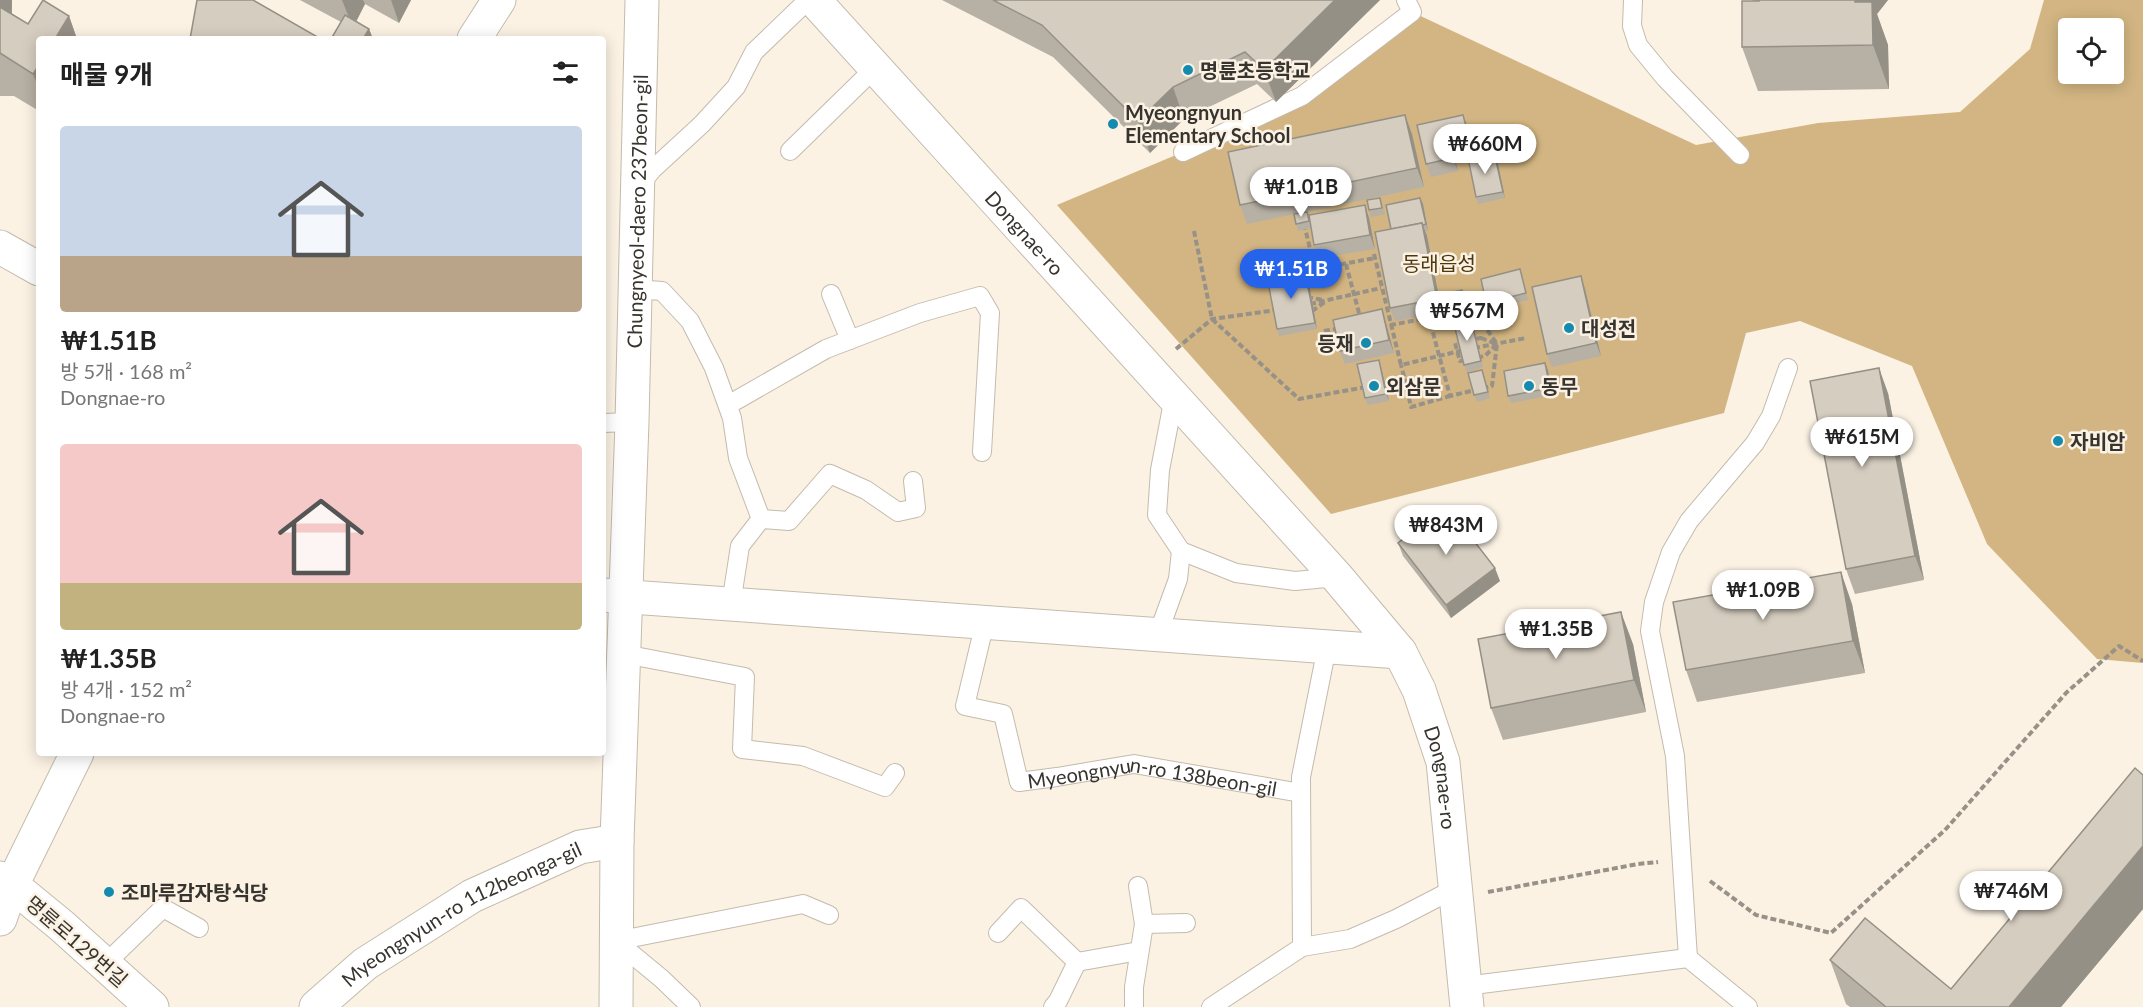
<!DOCTYPE html>
<html lang="ko">
<meta charset="utf-8">
<style>
:root{--surface:#fff;--page:#f6f6f6;--text:#222;--muted:#767676;--accent:#2563eb}
body{margin:0;font-family:Lato,"Noto Sans KR",sans-serif;background:var(--page);color:var(--text);height:100vh;display:flex;flex-direction:column;font-size:22px;white-space:nowrap}
*{box-sizing:border-box;margin:0}
p{font-size:20px;color:var(--muted)}
.icon{flex:none;width:33px;height:33px;fill:none;stroke:currentColor;stroke-width:2;stroke-linecap:round;stroke-linejoin:round}
.map{position:relative;flex:1;overflow:hidden}
.drawer{position:absolute;left:36px;top:36px;width:570px;height:720px;display:flex;flex-direction:column;background:var(--surface);border-radius:6px;box-shadow:0 3px 15px #0003}
.drawer>*{flex:none}
.fabs{position:absolute;left:2058px;top:18px;display:grid;gap:12px}
.fabs a{display:grid;place-items:center;width:66px;height:66px;border-radius:6px;background:var(--surface);box-shadow:0 3px 15px #0003;font-size:30px}
.price{position:absolute;translate:-50% -51px;padding:0 14px;border-radius:21px;background:#fff;color:#222;font-size:20px;line-height:39px;filter:drop-shadow(0 2px 3px #0008)}
.price::after{content:'';position:absolute;left:50%;top:36px;width:18px;height:14px;margin-left:-9px;background:inherit;clip-path:polygon(0 0,100% 0,50% 100%)}
.price.on{background:var(--accent);color:#fff}
ul{padding:0;list-style:none}
li{display:grid;align-content:center;gap:12px;height:318px;padding:0 24px}
li span{display:grid;place-items:center;height:186px;border-radius:6px;color:#555}
li>.icon{margin-inline-start:auto}
span .icon{width:108px;height:108px;fill:#fffc;stroke-width:1}
li b{font-size:26px}
h2{display:flex;justify-content:space-between;align-items:center;height:72px;padding:0 24px;font-size:26px}
.map>svg:first-child{display:block}
</style>
<div class="map">
<svg width="2143" height="1007" viewBox="0 0 2143 1007">
<rect width="100%" height="100%" fill="#fbf2e4"/>
<path fill="#d2b582" fill-rule="evenodd" d="M2044,0H2143V663L2097,659L1987,544L1912,366L1800,321L1746,333L1724,413L1331,514L1057,205L1183,152L1302,96L1412,12L1696,145L1818,123L1960,112L2030,49ZM2068,28H2114V74H2068Z"/>
<g fill="none" stroke-linecap="round" stroke-linejoin="round">
<defs>
<g id="lane">
<polyline points="1633,0 1632,26 1638,45 1665,78 1740,155"/>
<polyline points="790,151 875,68"/>
<polyline points="1183,152 1302,96 1412,12 1406,0"/>
<polyline points="639,186 652,170 702,124 736,87 754,52 808,0"/>
<polyline points="635,289 662,291 690,321 714,368 732,418 738,458 761,519"/>
<polyline points="831,294 850,340"/>
<polyline points="1174,397 1160,470 1157,515 1181,551 1236,573 1295,581 1337,577"/>
<polyline points="728,405 826,349 920,313 980,296 990,313 982,452"/>
<polyline points="603,423 632,422"/>
<polyline points="731,604 740,546 761,519 789,521 830,474 866,490 898,512 916,508 913,481"/>
<path id="s1" d="M985,622L965,706L1003,714L1019,782L1057,777L1134,764L1301,793"/>
<polyline points="1158,634 1178,579 1181,551"/>
<polyline points="624,654 745,677 742,749 803,756 885,787 895,773"/>
<polyline points="1144,924 1186,923"/>
<polyline points="998,933 1021,908 1077,962 1058,1001 1053,1007"/>
<polyline points="616,941 803,904 829,915"/>
<polyline points="616,941 662,979 691,1007"/>
<polyline points="1302,947 1350,939 1396,919 1456,888"/>
<polyline points="1688,958 1675,756 1650,631 1654,602 1671,552 1689,521 1755,443 1771,416 1788,368"/>
<polyline points="1077,962 1139,951"/>
<polyline points="105,964 163,908 199,928"/>
<polyline points="1465,986 1688,958 1748,1007"/>
<polyline points="1134,1007 1134,987 1144,924 1138,886"/>
<polyline points="1211,1007 1302,947 1301,777 1326,652 1325,647"/>
</g>
<g id="street">
<polyline points="0,247 39,269"/>
<polyline points="603,595 1400,652"/>
<path id="s2" d="M316,1007L365,964L472,896L580,847L617,841"/>
</g>
<g id="secondary">
<path id="s3" d="M814,0L1337,577L1400,652L1419,690L1443,762L1467,1007"/>
<polyline points="474,39 499,0"/>
<polyline points="0,878 12,885 62,926 152,1007"/>
<polyline points="0,919 12,885 77,753"/>
<path id="s4" d="M616,1007L617,841L632,422L642,0"/>
</g>
</defs>
<use href="#lane" stroke="#c3bbad" stroke-width="20"/>
<use href="#street" stroke="#c3bbad" stroke-width="35"/>
<use href="#secondary" stroke="#c3bbad" stroke-width="35"/>
<g stroke="#979188" stroke-width="4" stroke-dasharray="6 3" stroke-linecap="butt">
<polyline points="1304,224 1315,269 1375,258"/>
<polyline points="1194,231 1212,319 1299,399 1366,387"/>
<polyline points="1374,254 1401,365 1464,350"/>
<polyline points="1346,264 1360,317"/>
<polyline points="1307,297 1323,300"/>
<polyline points="1310,304 1381,288"/>
<polygon points="1472,308 1497,344 1492,386 1450,396 1429,318"/>
<polyline points="1312,311 1325,302"/>
<polyline points="1390,325 1429,318"/>
<polyline points="1324,331 1340,328"/>
<polygon points="1481,338 1497,344 1485,356 1460,361 1455,343"/>
<polyline points="1474,348 1526,338"/>
<polyline points="1176,349 1212,319 1276,310"/>
<polyline points="1405,380 1411,407 1450,396"/>
<polyline points="1382,384 1405,380 1401,365"/>
<polyline points="1710,881 1756,915 1831,933 1945,830 2066,693 2119,646 2143,661"/>
<polyline points="1488,892 1638,864 1658,862"/>
</g>
<use href="#lane" stroke="#fff" stroke-width="18"/>
<use href="#street" stroke="#fff" stroke-width="33"/>
<use href="#secondary" stroke="#fff" stroke-width="33"/>
</g>
<g fill="#b7b0a4">
<polygon points="0,0 12,0 12,14 28,24 69,16 77,39 39,39 39,111 14,96 0,96"/>
<polygon points="300,0 411,0 399,23 365,4 356,21 369,29 373,39 331,39 341,22"/>
<polygon points="942,0 1380,0 1276,102 1257,84 1184,119 1150,153 1053,57"/>
<polygon points="1752,0 1888,0 1877,14 1888,45 1889,89 1758,91 1742,47 1753,1"/>
<polygon points="1468,128 1474,156 1455,159 1458,171 1431,177 1426,164"/>
<polygon points="1412,134 1424,187 1297,214 1307,212 1311,228 1298,231 1294,214 1247,224 1240,205"/>
<polygon points="1494,152 1497,159 1505,198 1478,204 1476,197"/>
<polygon points="1380,198 1385,214 1371,217 1369,210"/>
<polygon points="1423,204 1428,231 1425,231 1442,312 1395,321 1390,308 1391,229"/>
<polygon points="1369,218 1375,249 1319,258 1314,245"/>
<polygon points="1520,269 1528,300 1489,309 1486,303"/>
<polygon points="1581,276 1585,289 1601,356 1552,367 1547,354"/>
<polygon points="1308,278 1317,329 1279,336 1277,329"/>
<polygon points="1462,290 1470,318 1456,322 1454,315"/>
<polygon points="1382,309 1386,323 1394,353 1345,364 1340,351"/>
<polygon points="1473,327 1483,367 1467,372 1464,365"/>
<polygon points="1381,367 1389,401 1368,405 1365,398"/>
<polygon points="1482,370 1490,398 1477,402 1474,395"/>
<polygon points="1548,370 1553,395 1511,403 1508,396"/>
<polygon points="1888,393 1924,580 1855,594 1846,569"/>
<polygon points="1398,543 1500,581 1451,618 1403,556"/>
<polygon points="1852,604 1865,673 1697,702 1686,670"/>
<polygon points="1633,644 1646,712 1503,740 1491,708"/>
<polygon points="2143,775 2143,909 2061,1007 1850,1007 1846,1004 1830,960 1951,989"/>
</g>
<g fill="#959086">
<polygon points="0,0 12,0 11,47 0,17"/>
<polygon points="342,0 363,0 365,4 353,28"/>
<polygon points="391,0 411,0 399,23"/>
<polygon points="1335,0 1380,0 1276,102 1264,70"/>
<polygon points="1855,0 1888,0 1877,14 1888,45 1889,89 1873,45 1870,45"/>
<polygon points="69,16 77,39 55,39"/>
<polygon points="369,29 373,39 363,39"/>
<polygon points="39,65 39,89 33,74"/>
<polygon points="1173,87 1184,119 1150,153 1138,121"/>
<polygon points="1405,115 1412,134 1424,187 1417,168"/>
<polygon points="1463,115 1468,128 1474,156 1470,142"/>
<polygon points="1450,146 1455,159 1458,171 1453,158"/>
<polygon points="1494,152 1497,159 1505,198 1503,192"/>
<polygon points="1420,198 1423,204 1428,231 1426,224"/>
<polygon points="1365,205 1369,218 1375,249 1370,235"/>
<polygon points="1422,223 1427,236 1442,312 1437,299"/>
<polygon points="1305,271 1308,278 1317,329 1315,323"/>
<polygon points="1581,276 1585,289 1601,356 1596,343"/>
<polygon points="1382,309 1386,323 1394,353 1389,340"/>
<polygon points="1379,360 1381,367 1389,401 1386,394"/>
<polygon points="1545,363 1548,370 1553,395 1550,388"/>
<polygon points="1879,368 1888,393 1924,580 1915,556"/>
<polygon points="1495,568 1500,581 1451,618 1446,605"/>
<polygon points="1841,572 1852,604 1865,673 1853,641"/>
<polygon points="1621,612 1633,644 1646,712 1634,680"/>
<polygon points="2143,846 2143,909 2061,1007 2009,1007"/>
</g>
<g fill="#d5cdbf" stroke="#959086" stroke-width="1.5">
<polygon points="43,0 69,16 55,39 39,39 39,65 33,74 0,53 0,7 28,24"/>
<polygon points="197,0 253,0 321,39 190,39"/>
<polygon points="993,0 1335,0 1264,70 1245,52 1173,87 1138,121 1042,25"/>
<polygon points="1759,0 1855,0 1855,2 1872,2 1873,45 1742,47 1742,1 1759,1"/>
<polygon points="345,15 369,29 363,39 331,39"/>
<polygon points="1405,115 1417,168 1240,205 1228,152"/>
<polygon points="1463,115 1470,142 1450,146 1453,158 1426,164 1417,125"/>
<polygon points="1494,152 1503,192 1476,197 1468,158"/>
<polygon points="1380,198 1382,208 1369,210 1367,200"/>
<polygon points="1420,198 1426,224 1423,225 1422,223 1391,229 1386,205"/>
<polygon points="1365,205 1370,235 1314,245 1309,215"/>
<polygon points="1307,212 1309,221 1296,224 1294,214"/>
<polygon points="1422,223 1437,299 1390,308 1375,232"/>
<polygon points="1520,269 1526,293 1486,303 1481,279"/>
<polygon points="1305,271 1315,323 1277,329 1267,277"/>
<polygon points="1581,276 1596,343 1547,354 1532,287"/>
<polygon points="1462,290 1467,312 1454,315 1449,293"/>
<polygon points="1382,309 1389,340 1340,351 1333,320"/>
<polygon points="1471,320 1481,361 1464,365 1454,324"/>
<polygon points="1379,360 1386,394 1365,398 1357,364"/>
<polygon points="1545,363 1550,388 1508,396 1504,371"/>
<polygon points="1879,368 1915,556 1846,569 1810,381"/>
<polygon points="1482,370 1488,392 1474,395 1468,373"/>
<polygon points="1447,506 1495,568 1446,605 1398,543"/>
<polygon points="1841,572 1853,641 1686,670 1673,602"/>
<polygon points="1621,612 1634,680 1491,708 1478,639"/>
<polygon points="2135,768 2143,775 2143,846 2009,1007 1886,1007 1830,960 1865,918 1951,989"/>
</g>
<g fill="#148aae" stroke="#fbf2e4" stroke-width="2">
<circle cx="1188" cy="70" r="6"/>
<circle cx="1113" cy="124" r="6"/>
<circle cx="1569" cy="328" r="6"/>
<circle cx="1366" cy="343" r="6"/>
<circle cx="1374" cy="386" r="6"/>
<circle cx="1529" cy="386" r="6"/>
<circle cx="2058" cy="441" r="6"/>
<circle cx="109" cy="892" r="6"/>
</g>
<g text-anchor="middle" dominant-baseline="central" stroke-width="5" stroke-linejoin="round" paint-order="stroke">
<g font-size="20" font-weight="bold" fill="#37342f" stroke="#fbf2e4" text-anchor="start">
<text x="1200" y="70">명륜초등학교</text>
<text x="1125" y="112">Myeongnyun<tspan x="1125" dy="23">Elementary School</tspan></text>
<text x="1581" y="328">대성전</text>
<text x="1354" y="343" text-anchor="end">등재</text>
<text x="1386" y="386">외삼문</text>
<text x="1541" y="386">동무</text>
<text x="2070" y="441">자비암</text>
<text x="121" y="892">조마루감자탕식당</text>
</g>
<g font-size="20" fill="#37342f" stroke="#fbf2e4">
<text stroke="none"><textPath href="#s4" startOffset="796">Chungnyeol-daero 237beon-gil</textPath></text>
<text stroke="none"><textPath href="#s3" startOffset="314">Dongnae-ro</textPath></text>
<text stroke="none"><textPath href="#s3" startOffset="1010">Dongnae-ro</textPath></text>
<text stroke="none"><textPath href="#s1" startOffset="330">Myeongnyun-ro 138beon-gil</textPath></text>
<text stroke="none"><textPath href="#s2" startOffset="174">Myeongnyun-ro 112beonga-gil</textPath></text>
<text transform="translate(77 941) rotate(41)">명륜로129번길</text>
</g>
<g font-size="20" fill="#4e390f" stroke="#fbf2e4">
<text x="1439" y="263">동래읍성</text>
</g>
</g>
</svg>
<div class="fabs">
<a><svg class="icon" aria-label="locate" viewBox="0 0 24 24"><circle cx="12" cy="12" r="6"/><path d="M12 2v4M12 18v4M2 12h4M18 12h4"/></svg></a>
</div>
<b class="price" style="left:1485px;top:175px">₩660M</b>
<b class="price" style="left:1301px;top:218px">₩1.01B</b>
<b class="price on" style="left:1291px;top:300px">₩1.51B</b>
<b class="price" style="left:1467px;top:342px">₩567M</b>
<b class="price" style="left:1862px;top:468px">₩615M</b>
<b class="price" style="left:1446px;top:556px">₩843M</b>
<b class="price" style="left:1763px;top:621px">₩1.09B</b>
<b class="price" style="left:1556px;top:660px">₩1.35B</b>
<b class="price" style="left:2011px;top:922px">₩746M</b>
<section class="drawer">
<h2>매물 9개<svg class="icon" aria-label="filters" viewBox="0 0 24 24"><path d="M4 7h16M4 17h16"/><circle cx="9" cy="7" r="2"/><circle cx="15" cy="17" r="2"/></svg></h2>
<ul>
<li><span style="background:linear-gradient(#c9d6e8 70%,#b9a48a 0)"><svg class="icon" aria-label="home" viewBox="0 0 24 24"><path d="M3 11l9-7 9 7M6 9v11h12V9"/></svg></span><div><b>₩1.51B</b><p>방 5개 · 168 m²</p><p>Dongnae-ro</p></div></li>
<li><span style="background:linear-gradient(#f6c9c9 75%,#c2b280 0)"><svg class="icon" aria-label="home" viewBox="0 0 24 24"><path d="M3 11l9-7 9 7M6 9v11h12V9"/></svg></span><div><b>₩1.35B</b><p>방 4개 · 152 m²</p><p>Dongnae-ro</p></div></li>
</ul>
</section>
</div>
